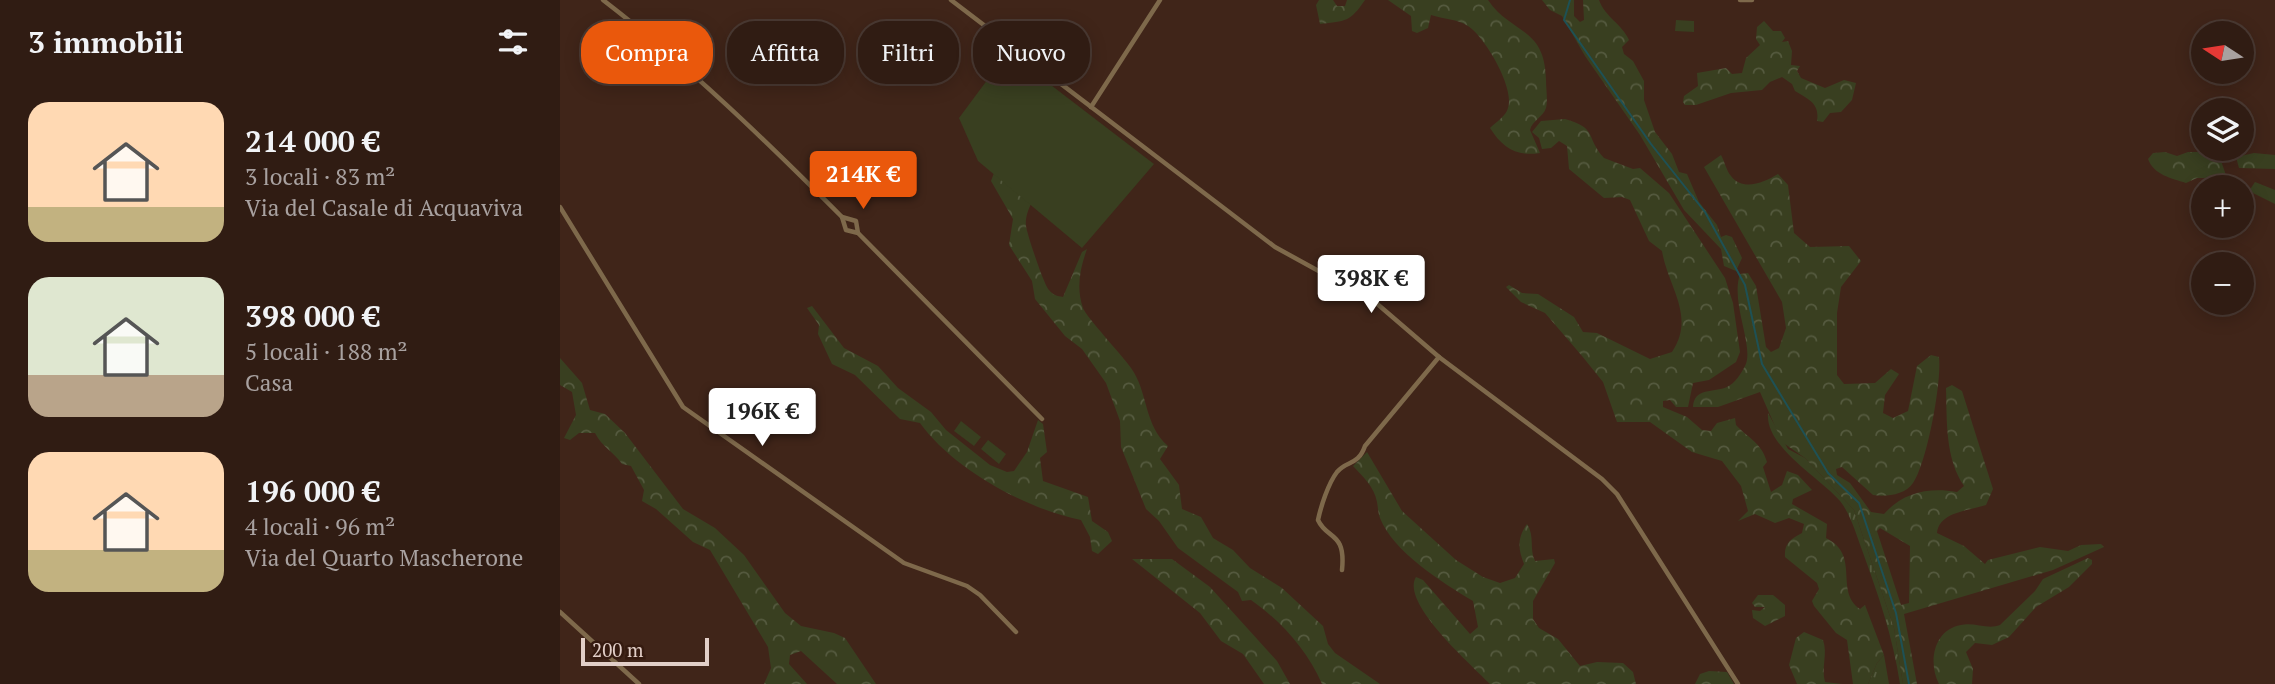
<!DOCTYPE html>
<html lang="it">
<meta charset="utf-8">
<style>
:root{--surface:#301c13;--page:#38251c;--text:#f1f3f6;--muted:#a8a1a0;--line:#4b3a33;--accent:#ea580c}
body{margin:0;font-family:"PT Serif",serif;background:var(--page);color:var(--text);height:100vh;display:flex;flex-direction:column;font-size:26px;white-space:nowrap}
*{box-sizing:border-box;margin:0}
p{font-size:23px;color:var(--muted)}
.icon{flex:none;width:38px;height:38px;fill:none;stroke:currentColor;stroke-width:2;stroke-linecap:round;stroke-linejoin:round}
.map{position:relative;flex:1;overflow:hidden}
.details{display:flex;flex-direction:column;background:var(--surface);width:560px}
.details>*{flex:none}
.banner{position:absolute;left:21px;top:21px;width:665px;height:63px;display:flex;gap:14px}
.needle{width:46px;rotate:282deg}
.controls{position:absolute;left:1631px;top:21px;display:grid;gap:14px}
.controls a{display:grid;place-items:center;width:63px;height:63px;border-radius:50%;background:var(--surface);box-shadow:0 4px 18px #0003,0 0 0 2px var(--line);font-size:35px}
.scale{position:absolute;left:21px;bottom:18px;width:128px;box-sizing:border-box;padding-left:7px;border:4px solid #e2cfc8;border-top:0;font-size:19px;line-height:24px;white-space:nowrap;color:#e2cfc8;-webkit-text-stroke:5px #351b10;paint-order:stroke}
.price{position:absolute;translate:-50% -60px;padding:0 16px;border-radius:7px;background:#fff;color:#222;font-size:23px;line-height:46px;filter:drop-shadow(0 2px 4px #0008)}
.price::after{content:'';position:absolute;left:50%;top:42px;width:21px;height:16px;margin-left:-10px;background:inherit;clip-path:polygon(0 0,100% 0,50% 100%)}
.price.selected{background:var(--accent);color:#fff}
ul{padding:0;list-style:none}
li{display:flex;align-items:center;gap:21px;height:175px;padding:0 28px}
li span{display:grid;place-items:center;flex:none;width:196px;height:140px;border-radius:21px;color:#555}
li>.icon{margin-inline-start:auto}
span .icon{width:84px;height:84px;fill:#fffc;stroke-width:1}
li b{font-size:30px}
h2{display:flex;justify-content:space-between;align-items:center;height:84px;padding:0 28px;font-size:30px}
.tag{padding:0 24px;border-radius:28px;background:var(--surface);box-shadow:0 4px 18px #0003,0 0 0 2px var(--line);font-size:24px;line-height:63px}
.tag.selected{background:var(--accent);color:#fff}
main{display:flex;flex:1;min-height:0}
.map>svg:first-child{display:block}
</style>
<main>
<section class="details">
<h2>3 immobili<svg class="icon" aria-label="filters" viewBox="0 0 24 24"><path d="M4 7h16M4 17h16"/><circle cx="9" cy="7" r="2"/><circle cx="15" cy="17" r="2"/></svg></h2>
<ul>
<li><span style="background:linear-gradient(#ffd9b3 75%,#c2b280 0)"><svg class="icon" aria-label="home" viewBox="0 0 24 24"><path d="M3 11l9-7 9 7M6 9v11h12V9"/></svg></span><div><b>214 000 €</b><p>3 locali · 83 m²</p><p>Via del Casale di Acquaviva</p></div></li>
<li><span style="background:linear-gradient(#dfe7d0 70%,#b9a48a 0)"><svg class="icon" aria-label="home" viewBox="0 0 24 24"><path d="M3 11l9-7 9 7M6 9v11h12V9"/></svg></span><div><b>398 000 €</b><p>5 locali · 188 m²</p><p>Casa</p></div></li>
<li><span style="background:linear-gradient(#ffd9b3 70%,#c2b280 0)"><svg class="icon" aria-label="home" viewBox="0 0 24 24"><path d="M3 11l9-7 9 7M6 9v11h12V9"/></svg></span><div><b>196 000 €</b><p>4 locali · 96 m²</p><p>Via del Quarto Mascherone</p></div></li>
</ul>
</section>
<div class="map">
<svg width="1715" height="684" viewBox="0 0 1715 684">
<defs>
<pattern id="grass-tufts" width="24" height="20" patternUnits="userSpaceOnUse" patternTransform="scale(1.75)"><rect width="24" height="20" fill="#393f20"/><path d="M3 7l-1-3M5 7V3M7 7l1-3M15 17l-1-3M17 17v-4M19 17l1-3" fill="none" stroke="#555a3f"/></pattern>
<pattern id="forest-crowns" width="20" height="18" patternUnits="userSpaceOnUse" patternTransform="scale(1.75)"><rect width="20" height="18" fill="#393f20"/><path d="M2 6a3 3 0 1 1 6 0M12 15a3 3 0 1 1 6 0" fill="none" stroke="#555a3f"/></pattern>
</defs>
<rect width="100%" height="100%" fill="#402519"/>
<g fill="url(#grass-tufts)">
<path d="M1208,413L1228,449L1245,458L1294,510L1334,628L1343,684H1340C1333,637 1318,594 1302,550C1296,534 1291,515 1280,501C1259,477 1205,447 1208,413Z"/>
<polygon points="1324,655 1329,684 1308,684 1317,663"/>
</g>
<g fill="url(#forest-crowns)" fill-rule="evenodd">
<path d="M759,0H773L777,6H785L787,0H805C790,22 786,21 760,24L756,5Z"/>
<path d="M828,0H928C952,35 985,26 986,80C986,89 988,100 986,108C983,117 972,121 970,130L980,153C956,157 942,147 930,128C936,122 946,116 948,108C955,88 925,37 908,26C898,19 883,19 871,15L868,28L857,33L852,31L851,16Z"/>
<path d="M982,0H1014V16L1020,22L1024,20L1023,0H1039C1045,17 1062,24 1069,40L1062,47L1064,54L1073,61L1084,81V100L1095,132L1112,154L1119,172L1127,174L1139,202L1157,225L1161,237L1166,235L1172,237L1182,258L1176,271L1164,266L1161,249L1124,210L1080,135L1025,56L1002,16L990,10Z"/>
<path d="M1204,21L1213,31H1221L1225,38L1222,42L1228,41L1232,51L1231,65L1240,66L1237,71L1241,78L1265,88L1284,80L1296,83L1292,100L1281,112L1270,113L1263,122L1257,121C1260,103 1248,99 1235,91L1232,84L1222,77L1210,82L1202,90L1171,93L1136,105H1125L1123,102L1124,96L1138,86L1137,73L1166,68L1172,74L1182,73L1186,58L1200,45L1196,39L1197,27Z"/>
<path d="M1005,119C1038,128 1025,137 1044,158L1073,169L1080,168L1109,193L1165,278L1173,303L1180,352L1176,362L1149,380L1133,383L1128,407H1116L1110,400L1103,401V407L1127,417L1142,430L1151,431L1157,423L1175,418L1176,425C1189,439 1201,442 1207,462L1203,467L1211,492L1222,485L1227,471L1238,475L1252,490L1233,499L1232,504L1267,524L1266,538C1301,555 1274,591 1300,609L1305,605L1324,655L1317,663L1308,684H1293L1287,640L1276,633L1254,606L1252,601L1259,589L1257,583L1225,557C1224,543 1231,539 1242,533L1244,524L1229,518L1215,523L1195,514L1178,521L1188,511L1181,486L1162,461L1132,452L1090,422H1057L1043,382L1022,356L985,313L961,302L946,287L949,285L962,293L978,294L1014,317L1023,332L1037,333L1090,359L1112,352C1136,316 1108,287 1102,251L1089,241L1070,200L1062,197L1044,198L1009,169L1007,146L999,141L991,148L982,149L979,138L972,132L981,121Z"/>
<path d="M1605,152L1617,156L1628,152H1658L1670,187H1657L1652,178H1637L1626,183C1611,178 1594,175 1588,159L1593,153Z"/>
<polygon points="1694,153 1715,155 1715,169 1679,168 1676,157"/>
<path d="M1161,155C1165,162 1166,170 1171,176C1183,192 1205,182 1218,174L1228,185L1234,233L1250,247L1289,246L1301,261L1281,287L1277,313V375L1284,384L1315,383L1331,369L1339,374L1325,395L1323,413L1333,418L1348,411L1357,366L1371,355L1379,357C1382,381 1367,463 1353,483C1345,495 1326,497 1313,495L1282,467L1276,469L1277,475L1290,483L1311,512L1324,514C1343,492 1370,487 1397,492L1404,486C1385,458 1387,421 1386,388L1392,385L1402,391L1433,489L1426,505C1408,511 1379,512 1377,533L1404,546L1425,564L1428,560L1480,547L1508,551L1521,545L1541,544L1544,547L1493,570L1344,614L1357,684H1343L1334,628L1294,510L1245,458L1222,442L1200,392L1158,407H1133C1134,387 1154,393 1167,387C1175,383 1181,374 1185,366C1195,347 1170,303 1180,274L1188,273L1196,286L1206,347L1211,352L1219,348L1226,328L1222,302L1144,167ZM1320,528L1350,546L1349,603L1341,605L1317,531Z"/>
<path d="M434,173L471,204C468,210 465,219 466,226C467,234 484,285 489,290C493,295 497,296 503,297L522,252L527,249C520,268 516,288 523,308C527,318 562,355 571,368C588,391 584,426 608,446L600,459L619,485L622,509L641,517L653,538L673,550L690,568L722,588L763,626L768,644L775,653L820,684H762C747,650 721,621 691,600L682,601L678,592L618,548L599,521L586,509L561,447L560,421L546,383L522,349L505,336L475,299L472,281L449,245L453,219L431,181Z"/>
<polygon points="1695,182 1715,190 1715,204 1689,191"/>
<path d="M252,306L284,348L318,366L338,388L371,412L386,430L430,465L447,472L454,471L467,452L478,420L483,424L487,452L480,458L483,481L528,497L532,521L548,532L552,541L538,554L532,551L530,537L521,520C466,509 393,469 360,423L340,419L295,375L272,364L258,334L259,325L247,308Z"/>
<path d="M0,358L22,383L30,410L45,414L65,433L123,509L155,528L184,555L225,613L241,626L274,633L285,638L316,684H277L241,651L230,655L229,664L247,684H204L211,668L208,647L150,550L133,542L96,509L82,501L84,490L71,466L62,464C53,451 42,447 35,433H19L10,440L4,438L16,415L12,392L0,385Z"/>
<path d="M807,452L842,511L896,560L923,577L940,583L955,578L964,564C958,549 957,538 967,524C975,536 969,549 975,561L994,559L995,563L973,601V619L979,628L998,639L1020,666L1037,662L1063,663L1073,672L1076,684H930C912,665 840,603 856,577L863,580L910,634L918,627L913,601C883,583 833,552 820,518C818,513 818,507 817,502C814,486 803,477 793,466Z"/>
<path d="M1528,558L1532,560V564L1509,587L1476,607L1449,637L1432,645L1415,643L1406,652L1413,669L1412,684H1379C1368,663 1373,630 1401,625C1414,622 1428,630 1440,625L1475,591L1483,579Z"/>
<polygon points="572,559 612,559 650,587 717,661 730,684 704,684 683,654 661,641 640,613"/>
<polygon points="1198,595 1213,595 1225,605 1225,616 1205,626 1193,618 1192,610 1200,611 1205,607 1195,607 1192,603"/>
<path d="M1244,632L1263,640C1268,654 1261,667 1265,682L1282,684H1237L1229,665L1236,638Z"/>
<polygon points="1149,671 1167,672 1174,684 1135,684 1140,674"/>
</g>
<g fill="#393f20">
<polygon points="1116,20 1134,21 1134,32 1115,31"/>
<polygon points="448,52 594,164 522,248 418,161 399,118"/>
<polygon points="401,421 421,437 414,446 394,431"/>
<polygon points="428,440 446,454 439,464 421,449"/>
</g>
<g fill="none" stroke-linecap="round" stroke-linejoin="round">
<polyline stroke="#1e5155" stroke-width="2" points="1010,0 1004,20 1091,144 1145,212 1185,285 1202,364 1268,473 1299,503 1336,613 1349,684"/>
<g stroke="#7e694b" stroke-width="4.5">
<path d="M43,0C129,66 205,140 282,217L286,230L298,233L482,419"/>
<polyline points="391,0 715,247 815,302 879,357 1042,479 1057,494 1178,684"/>
<polyline points="1180,0 1192,0"/>
<polyline points="531,107 600,0"/>
<polyline points="0,207 123,407 344,563 407,586 420,595 456,632"/>
<polyline points="282,217 296,221 298,233"/>
<path d="M782,570C786,531 767,540 758,520C761,506 768,484 777,472C787,460 798,466 805,446L879,357"/>
<polyline points="0,612 79,684"/>
</g>
</g>
</svg>
<div class="controls">
<a><svg class="needle" viewBox="-14 -14 28 28"><path d="M0-13l5 13h-10z" fill="#e53935"/><path d="M0 13l5-13h-10z" fill="#a8a1a0"/></svg></a>
<a><svg class="icon" aria-label="layers" viewBox="0 0 24 24"><path d="M12 4l9 5-9 5-9-5zM3 14l9 5 9-5"/></svg></a>
<a>+</a>
<a>−</a>
</div>
<div class="scale">200 m</div>
<b class="price selected" style="left:303px;top:211px">214K €</b>
<b class="price" style="left:811px;top:315px">398K €</b>
<b class="price" style="left:202px;top:448px">196K €</b>
<div class="banner">
<a class="tag selected">Compra</a>
<a class="tag">Affitta</a>
<a class="tag">Filtri</a>
<a class="tag">Nuovo</a>
</div>
</div>
</main>
